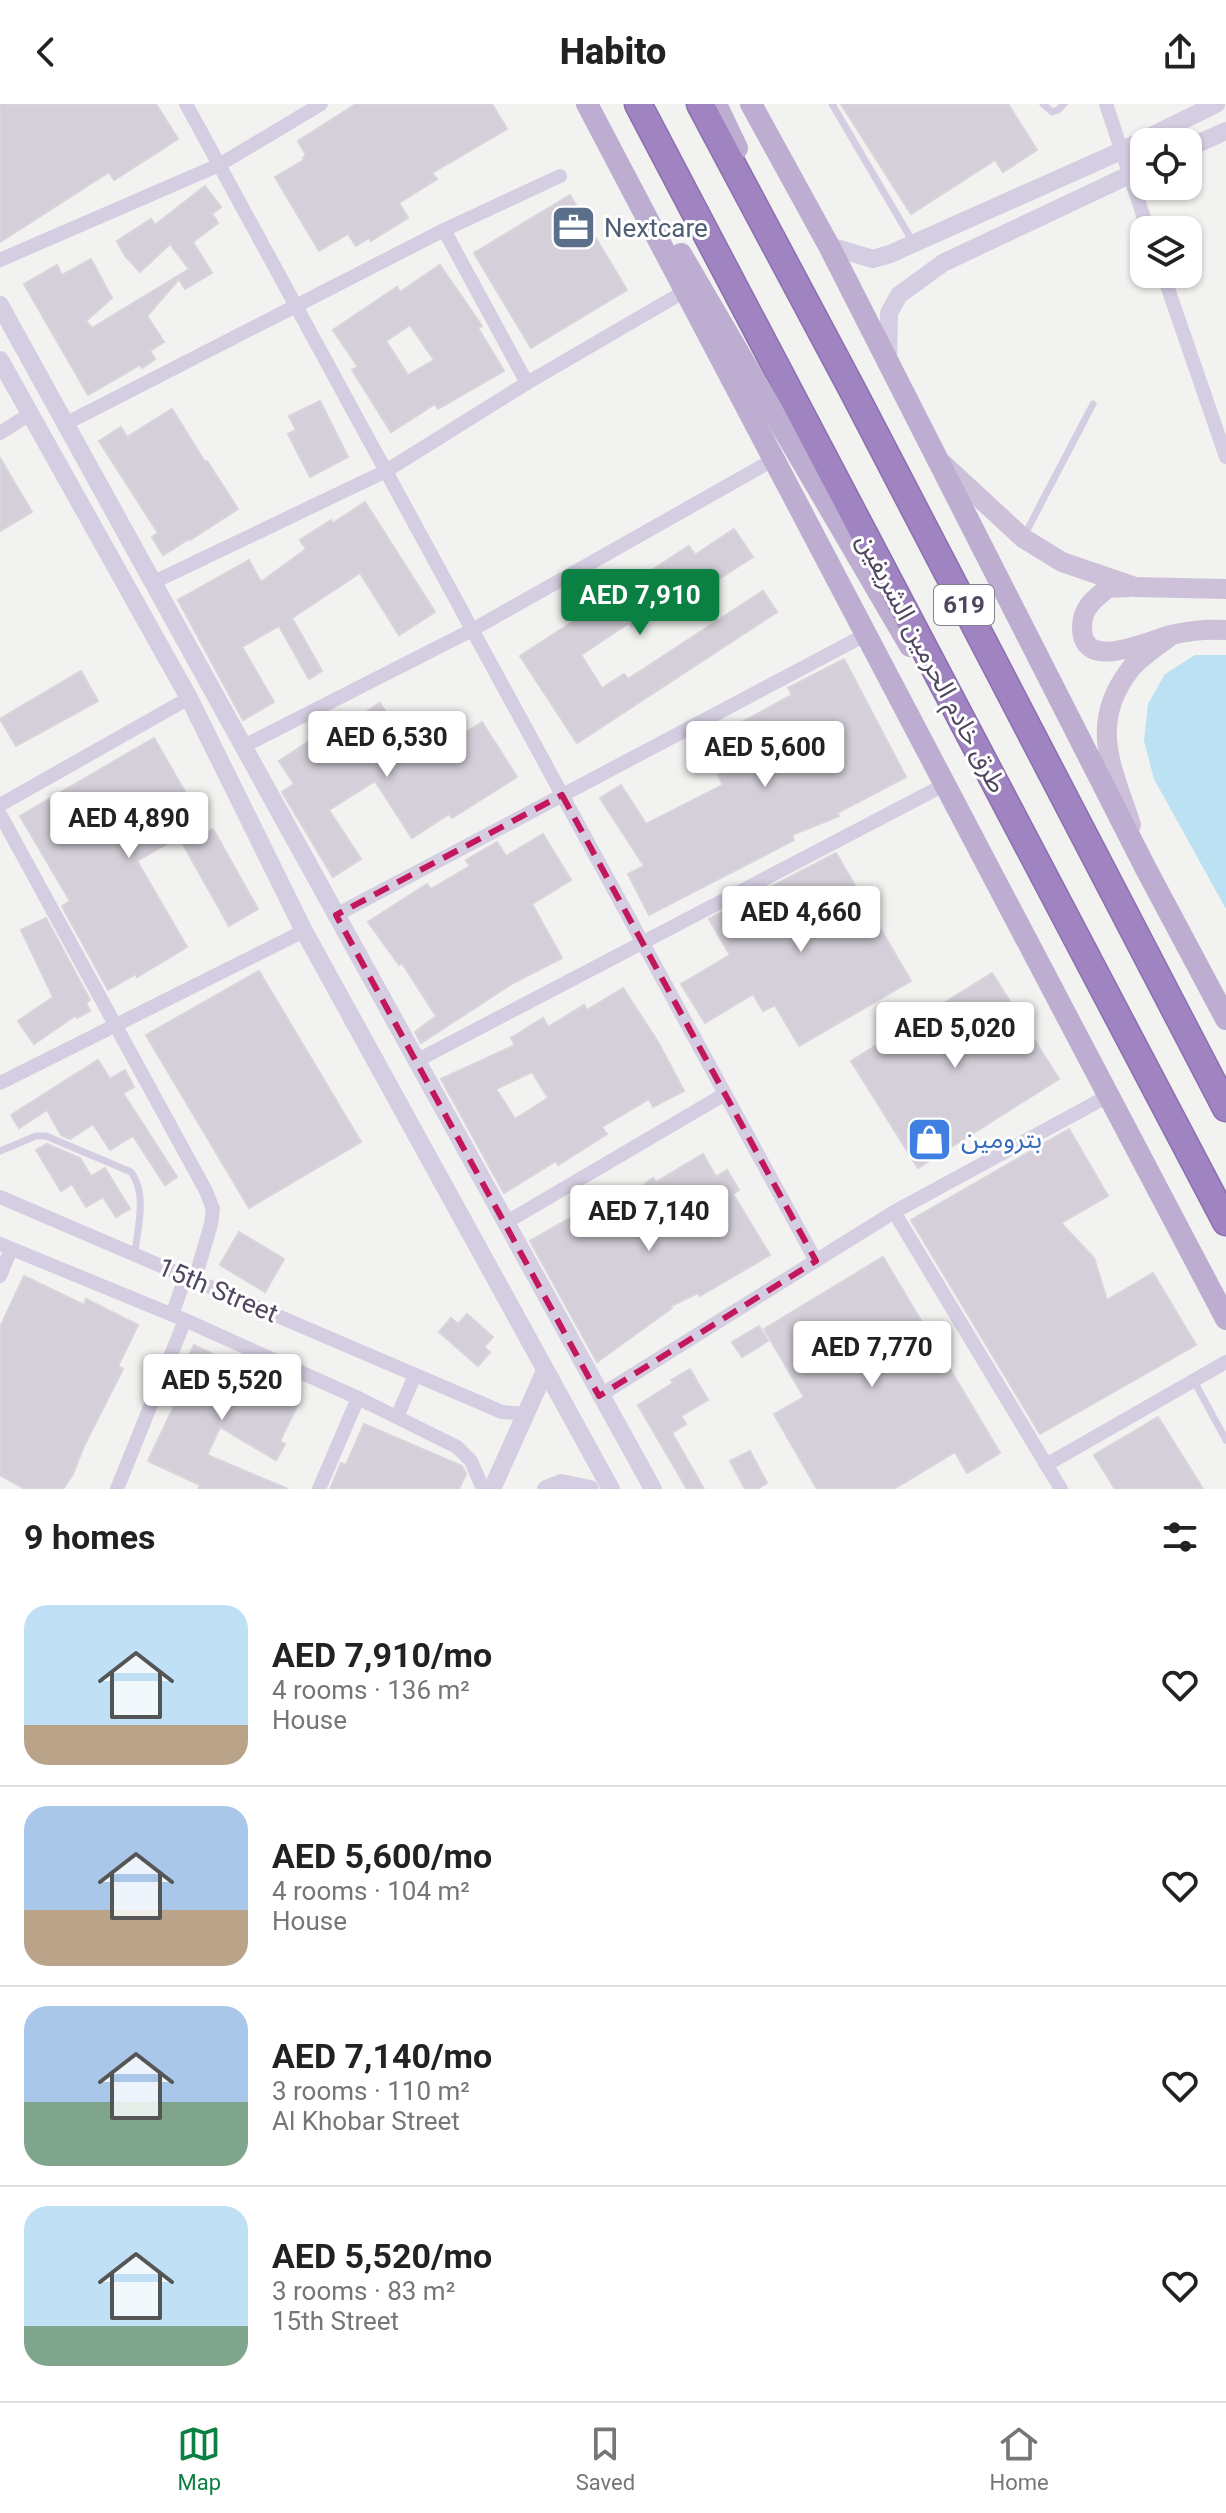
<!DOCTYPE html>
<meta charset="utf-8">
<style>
:root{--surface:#fff;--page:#f6f6f6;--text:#222;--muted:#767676;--line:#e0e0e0;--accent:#0b8043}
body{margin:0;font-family:Roboto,"Noto Sans Arabic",sans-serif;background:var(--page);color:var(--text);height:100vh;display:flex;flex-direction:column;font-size:30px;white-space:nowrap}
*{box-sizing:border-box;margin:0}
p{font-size:26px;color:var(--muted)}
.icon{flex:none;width:44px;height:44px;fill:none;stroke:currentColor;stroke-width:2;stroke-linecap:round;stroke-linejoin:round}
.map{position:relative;height:1385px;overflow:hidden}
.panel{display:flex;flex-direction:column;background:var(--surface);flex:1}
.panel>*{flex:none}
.fabs{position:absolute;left:1130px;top:24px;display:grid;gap:16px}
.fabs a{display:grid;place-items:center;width:72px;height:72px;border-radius:16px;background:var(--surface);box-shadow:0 2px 6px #0004;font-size:40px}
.price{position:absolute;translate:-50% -68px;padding:0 18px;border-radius:8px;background:#fff;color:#222;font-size:26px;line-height:52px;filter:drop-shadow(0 2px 4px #0008)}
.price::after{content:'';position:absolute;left:50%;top:48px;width:24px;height:18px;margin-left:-12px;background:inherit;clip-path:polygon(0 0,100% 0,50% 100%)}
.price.current{background:var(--accent);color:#fff}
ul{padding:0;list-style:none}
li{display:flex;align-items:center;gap:24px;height:200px;padding:0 24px}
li+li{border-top:2px solid var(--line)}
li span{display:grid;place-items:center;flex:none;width:224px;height:160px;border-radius:24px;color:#555}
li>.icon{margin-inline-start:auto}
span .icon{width:96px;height:96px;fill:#fffc;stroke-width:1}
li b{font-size:34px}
h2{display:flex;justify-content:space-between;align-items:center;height:96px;padding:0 24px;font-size:34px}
header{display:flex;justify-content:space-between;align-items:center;height:104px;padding:0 24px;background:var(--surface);font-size:36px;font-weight:800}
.dock{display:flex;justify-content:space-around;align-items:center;height:112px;border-top:2px solid var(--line);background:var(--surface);font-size:22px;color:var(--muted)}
.dock a{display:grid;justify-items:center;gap:4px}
.dock .current{color:var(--accent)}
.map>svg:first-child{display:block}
</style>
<header><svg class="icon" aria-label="back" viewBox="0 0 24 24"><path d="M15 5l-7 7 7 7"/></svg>Habito<svg class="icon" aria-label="share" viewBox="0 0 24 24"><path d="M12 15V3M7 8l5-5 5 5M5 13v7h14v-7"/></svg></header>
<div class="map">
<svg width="1226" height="1385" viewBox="0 0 1226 1385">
<rect width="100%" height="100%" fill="#f2f2f0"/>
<polygon fill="#bbe1f3" points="1195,551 1226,551 1226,805 1154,675 1144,637 1148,600 1165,570"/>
<g fill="#d4cfd8" stroke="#d9d3dc" stroke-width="2" fill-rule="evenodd">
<polygon points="0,0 156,0 178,35 114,76 109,68 0,138"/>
<polygon points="356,0 492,0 507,25 432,69 437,75 399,99 408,114 371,137 369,134 356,142 348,130 319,147 275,73 304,56 303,54 306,51 298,37"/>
<polygon points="841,0 1008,0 1037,46 1003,68 995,56 911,110"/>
<polygon points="205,82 221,103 212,110 218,119 193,138 212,169 185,185 179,175 147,212 164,238 150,247 155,255 142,264 140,261 88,291 24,180 57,161 62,171 91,155 112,194 86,217 92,224 189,165 170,140 140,168 125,152 117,137 151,115 155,121"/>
<polygon points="570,91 627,186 531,244 474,149"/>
<path d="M440,161L482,222L478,224L504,267L438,305L435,300L391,328L352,266L358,263L333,226L397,183L400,188ZM410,221L434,256L408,271L386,237Z"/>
<polygon points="320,297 348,353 310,373 288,330 296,326 289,312"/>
<polygon points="172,305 205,358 207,357 238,405 190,436 189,435 163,451 152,433 158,429 99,337 121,323 127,333"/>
<polygon points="0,354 32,408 0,427"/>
<polygon points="365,398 435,508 399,531 360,469 292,514 322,567 309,575 279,522 242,543 274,598 243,616 178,496 249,456 261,478 306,445 300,436 331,416 333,419"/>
<polygon points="734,425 753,453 657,515 653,509 632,523 629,519 581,551 602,584 624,570 628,575 763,487 777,508 577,639 520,552 689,442 695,451"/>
<polygon points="844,555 906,673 837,709 839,712 792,731 794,736 649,811 628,770 644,762 600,694 621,681 646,720 723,681 718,671 747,655 731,624 792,591 788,584"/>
<polygon points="81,567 98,597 16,642 0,615"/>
<polygon points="380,599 418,658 482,618 517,673 452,714 449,710 412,734 375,677 329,706 361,755 333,773 282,688 294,680 279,657 335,620 339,626"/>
<polygon points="154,634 208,728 213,725 258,805 229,822 179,733 137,757 187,843 137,873 136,870 108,886 62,802 70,797 20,712"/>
<polygon points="543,730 571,776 532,800 562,854 513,879 421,939 415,928 436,912 402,859 399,861 368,818 427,780 431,785 470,762 466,756 497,738 506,752"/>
<polygon points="836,749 911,877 799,942 775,901 763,907 753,890 705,919 681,880 730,851 709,815"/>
<polygon points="46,814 90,896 86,899 90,907 77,914 76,911 34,940 18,917 53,893 21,826"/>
<polygon points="259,867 361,1038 249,1104 146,931"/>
<polygon points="992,869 1059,975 918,1064 851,957"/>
<path d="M623,884L658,938L684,987L653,1003L649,995L602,1023L607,1030L558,1061L556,1057L504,1089L441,975L515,941L511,934L543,914L548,923L584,901L587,906ZM532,968L548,994L515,1015L496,985Z"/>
<polygon points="98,956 110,975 125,966 134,983 123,989 177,1073 165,1081 133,1032 110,1046 93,1020 70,1035 61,1031 47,1006 19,1024 11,1011"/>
<polygon points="1069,1025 1108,1092 1061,1119 1094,1154 1107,1196 1153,1169 1196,1241 1040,1330 911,1116"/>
<polygon points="47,1040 80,1054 91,1072 105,1064 130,1105 116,1113 103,1093 86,1103 72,1080 61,1087 36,1046"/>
<polygon points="703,1050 716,1073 727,1066 739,1086 733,1090 770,1151 700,1192 698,1189 671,1202 672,1204 597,1258 530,1137 593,1101 600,1114 653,1074 656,1078"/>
<polygon points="239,1128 284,1155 265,1188 220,1161"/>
<polygon points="883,1153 1000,1349 967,1369 955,1348 894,1385 817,1385 774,1310 804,1293 764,1225"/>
<polygon points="24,1172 84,1201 86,1195 138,1221 118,1262 123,1265 84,1342 73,1370 63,1385 25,1385 0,1371 0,1223"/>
<polygon points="467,1210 493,1233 484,1243 490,1248 478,1262 439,1228 451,1214 458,1220"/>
<polygon points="759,1222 768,1237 742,1253 732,1238"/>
<polygon points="194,1241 301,1294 280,1337 285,1340 276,1356 220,1323 207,1351 288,1385 198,1385 200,1381 148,1357 183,1283 175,1279"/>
<polygon points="690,1265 708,1296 681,1312 686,1320 672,1329 704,1385 687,1385 638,1301 673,1279 671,1276"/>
<polygon points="1158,1313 1203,1385 1115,1385 1094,1351"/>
<polygon points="364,1320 462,1362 466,1370 459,1385 330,1385 341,1359 346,1361"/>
<polygon points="750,1347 767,1379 757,1385 745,1385 730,1357"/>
</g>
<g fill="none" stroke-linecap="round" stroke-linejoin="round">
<defs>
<g id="motorway">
<polyline points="638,0 1226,1118"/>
<polyline points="700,0 853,287 1226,1004"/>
</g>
</defs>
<use href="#motorway" stroke="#8c6fae" stroke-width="29"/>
<g stroke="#d5cde1" stroke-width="7">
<polyline points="832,0 913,138"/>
<polyline points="1043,0 1052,8 1058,6 1064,0"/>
<polyline points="1024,432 1093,300"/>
<path d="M0,1047L36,1032H46L131,1068C148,1091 137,1124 135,1150"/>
<polyline points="1194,1277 1226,1336"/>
</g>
<g stroke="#d5cde1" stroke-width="14">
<polyline points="186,0 816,1157"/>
<polyline points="1106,0 1148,126"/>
<polyline points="444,126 527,279"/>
<polyline points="0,156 219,61 321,0"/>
<polyline points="1163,170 1226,353"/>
<polyline points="67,319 444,126 560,72"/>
<polyline points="0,329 30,310"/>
<polyline points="154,478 386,367 527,279 685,187"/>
<polyline points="244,642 472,526 773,356"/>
<polyline points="0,701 189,594"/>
<polyline points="0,710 206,1087 213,1105 211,1120 195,1175"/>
<polyline points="336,811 865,531"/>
<polyline points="416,957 944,681"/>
<polyline points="0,979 304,827"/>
<polyline points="0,1093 502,1308 526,1310"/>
<polyline points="894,1108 1061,1385"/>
<polyline points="505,1119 725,990"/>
<polyline points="0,1140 185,1216 358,1294 457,1343 471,1357 483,1385"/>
<polyline points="0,1172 11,1145"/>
<polyline points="172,1211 186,1171"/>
<polyline points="599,1292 894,1108 1108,992"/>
<polyline points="397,1313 415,1271"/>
<polyline points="1046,1361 1226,1258"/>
<polyline points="117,1385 185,1216"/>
<polyline points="319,1385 358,1294"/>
</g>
<g stroke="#d5cde1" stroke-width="18">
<polyline points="1188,44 1226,27"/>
<polyline points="829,142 873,155 890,150 1121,47 1216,0"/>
<polyline points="0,201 653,1385"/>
<polyline points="0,256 189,594 304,827 611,1385"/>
<polyline points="888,257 889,209 899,191 943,159 1144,64"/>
<polyline points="492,1385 545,1267"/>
<polyline points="546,1385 561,1379 590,1385"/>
</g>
<g stroke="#cdc1da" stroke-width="20">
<polyline points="942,359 1023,434 1062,458 1135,483 1226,485"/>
<path d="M1129,483L1108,484C1094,495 1082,504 1082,523C1081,570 1150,536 1171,531C1187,527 1209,525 1226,526"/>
<path d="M1131,721C1113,665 1088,621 1129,567C1139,553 1158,542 1172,531"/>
</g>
<g stroke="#bdadd1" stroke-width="22">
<polyline points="587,0 1226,1215"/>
<polyline points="716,0 737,44"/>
<polyline points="751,0 829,142 1145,763 1226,915"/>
<polyline points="681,150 910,542"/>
</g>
<use href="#motorway" stroke="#a084c2" stroke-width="26"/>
</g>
<path fill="none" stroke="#c2185b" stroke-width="6" stroke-dasharray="16 10" stroke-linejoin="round" d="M562,691L816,1157L599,1292L336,811Z"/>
<defs>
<symbol id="office-square" viewBox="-11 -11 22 22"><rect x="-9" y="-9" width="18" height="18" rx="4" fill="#5c6f8a" stroke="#fff"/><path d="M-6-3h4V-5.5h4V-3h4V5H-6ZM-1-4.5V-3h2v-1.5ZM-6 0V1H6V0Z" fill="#fff"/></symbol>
<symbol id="shop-square" viewBox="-11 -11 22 22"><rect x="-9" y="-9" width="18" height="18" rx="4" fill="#3f7fe0" stroke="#fff"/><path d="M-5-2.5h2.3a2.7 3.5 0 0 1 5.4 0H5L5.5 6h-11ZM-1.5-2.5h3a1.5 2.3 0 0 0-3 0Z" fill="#fff"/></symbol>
</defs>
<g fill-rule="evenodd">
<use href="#office-square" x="548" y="98" width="51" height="51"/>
<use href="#shop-square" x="904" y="1010" width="51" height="51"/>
</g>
<g text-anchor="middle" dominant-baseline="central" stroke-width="6" stroke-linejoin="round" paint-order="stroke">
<rect fill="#fff" stroke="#847e8f" stroke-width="2" x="934" y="481" width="60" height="40" rx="6"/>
<g font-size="24" font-weight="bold" fill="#50465f">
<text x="964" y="501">619</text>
</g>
<g font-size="26" fill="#4e5e75" stroke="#fff" text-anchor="start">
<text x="604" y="124">Nextcare</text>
</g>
<g font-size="26" fill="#50465f" stroke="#fff">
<text transform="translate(932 559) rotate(62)">طرق خادم الحرمين الشريفين</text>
<text transform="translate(218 1186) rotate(23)">15th Street</text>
</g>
<g font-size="26" fill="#366cbe" stroke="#fff" text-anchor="start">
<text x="961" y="1035">بترومين</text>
</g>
</g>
</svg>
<div class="fabs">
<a><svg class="icon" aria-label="locate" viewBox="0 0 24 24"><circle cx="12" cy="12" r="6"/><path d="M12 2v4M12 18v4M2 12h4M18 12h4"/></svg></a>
<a><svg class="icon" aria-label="layers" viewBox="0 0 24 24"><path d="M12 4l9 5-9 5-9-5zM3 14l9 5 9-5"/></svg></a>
</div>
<b class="price current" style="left:640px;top:533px">AED 7,910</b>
<b class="price" style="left:387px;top:675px">AED 6,530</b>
<b class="price" style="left:765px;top:685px">AED 5,600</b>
<b class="price" style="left:129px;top:756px">AED 4,890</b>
<b class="price" style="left:801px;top:850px">AED 4,660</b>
<b class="price" style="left:955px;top:966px">AED 5,020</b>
<b class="price" style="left:649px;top:1149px">AED 7,140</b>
<b class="price" style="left:872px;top:1285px">AED 7,770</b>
<b class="price" style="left:222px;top:1318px">AED 5,520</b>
</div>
<section class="panel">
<h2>9 homes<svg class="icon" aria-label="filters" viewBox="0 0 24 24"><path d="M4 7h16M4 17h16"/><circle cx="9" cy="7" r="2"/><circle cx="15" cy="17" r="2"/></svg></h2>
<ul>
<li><span style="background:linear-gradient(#bfe0f5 75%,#b9a48a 0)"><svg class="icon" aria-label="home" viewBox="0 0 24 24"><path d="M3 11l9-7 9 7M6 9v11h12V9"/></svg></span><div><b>AED 7,910/mo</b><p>4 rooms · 136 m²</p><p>House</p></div><svg class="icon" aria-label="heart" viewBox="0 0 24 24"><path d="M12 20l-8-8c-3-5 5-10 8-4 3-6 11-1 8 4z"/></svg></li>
<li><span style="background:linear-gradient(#a9c7e8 65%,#b9a48a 0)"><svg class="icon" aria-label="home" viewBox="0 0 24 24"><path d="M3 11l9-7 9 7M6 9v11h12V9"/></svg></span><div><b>AED 5,600/mo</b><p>4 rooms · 104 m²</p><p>House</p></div><svg class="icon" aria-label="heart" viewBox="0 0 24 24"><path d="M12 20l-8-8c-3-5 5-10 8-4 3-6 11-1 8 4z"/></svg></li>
<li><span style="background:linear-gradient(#a9c7e8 60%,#7fa58c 0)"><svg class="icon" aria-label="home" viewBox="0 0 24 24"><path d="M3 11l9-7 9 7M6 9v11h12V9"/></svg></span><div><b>AED 7,140/mo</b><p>3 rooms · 110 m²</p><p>Al Khobar Street</p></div><svg class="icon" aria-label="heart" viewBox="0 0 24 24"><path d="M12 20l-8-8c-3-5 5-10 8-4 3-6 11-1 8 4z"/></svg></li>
<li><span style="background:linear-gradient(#bfe0f5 75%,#7fa58c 0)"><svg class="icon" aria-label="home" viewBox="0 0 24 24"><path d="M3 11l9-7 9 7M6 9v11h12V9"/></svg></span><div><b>AED 5,520/mo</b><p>3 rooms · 83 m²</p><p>15th Street</p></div><svg class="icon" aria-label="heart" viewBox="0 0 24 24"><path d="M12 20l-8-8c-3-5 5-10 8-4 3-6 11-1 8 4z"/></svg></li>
</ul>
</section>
<nav class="dock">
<a class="current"><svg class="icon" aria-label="map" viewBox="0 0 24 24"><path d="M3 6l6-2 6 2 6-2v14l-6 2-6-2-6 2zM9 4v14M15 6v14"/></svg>Map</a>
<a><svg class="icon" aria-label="saved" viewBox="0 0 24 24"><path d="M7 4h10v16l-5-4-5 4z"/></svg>Saved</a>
<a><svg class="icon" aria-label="home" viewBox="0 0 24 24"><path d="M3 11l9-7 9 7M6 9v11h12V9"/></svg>Home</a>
</nav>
